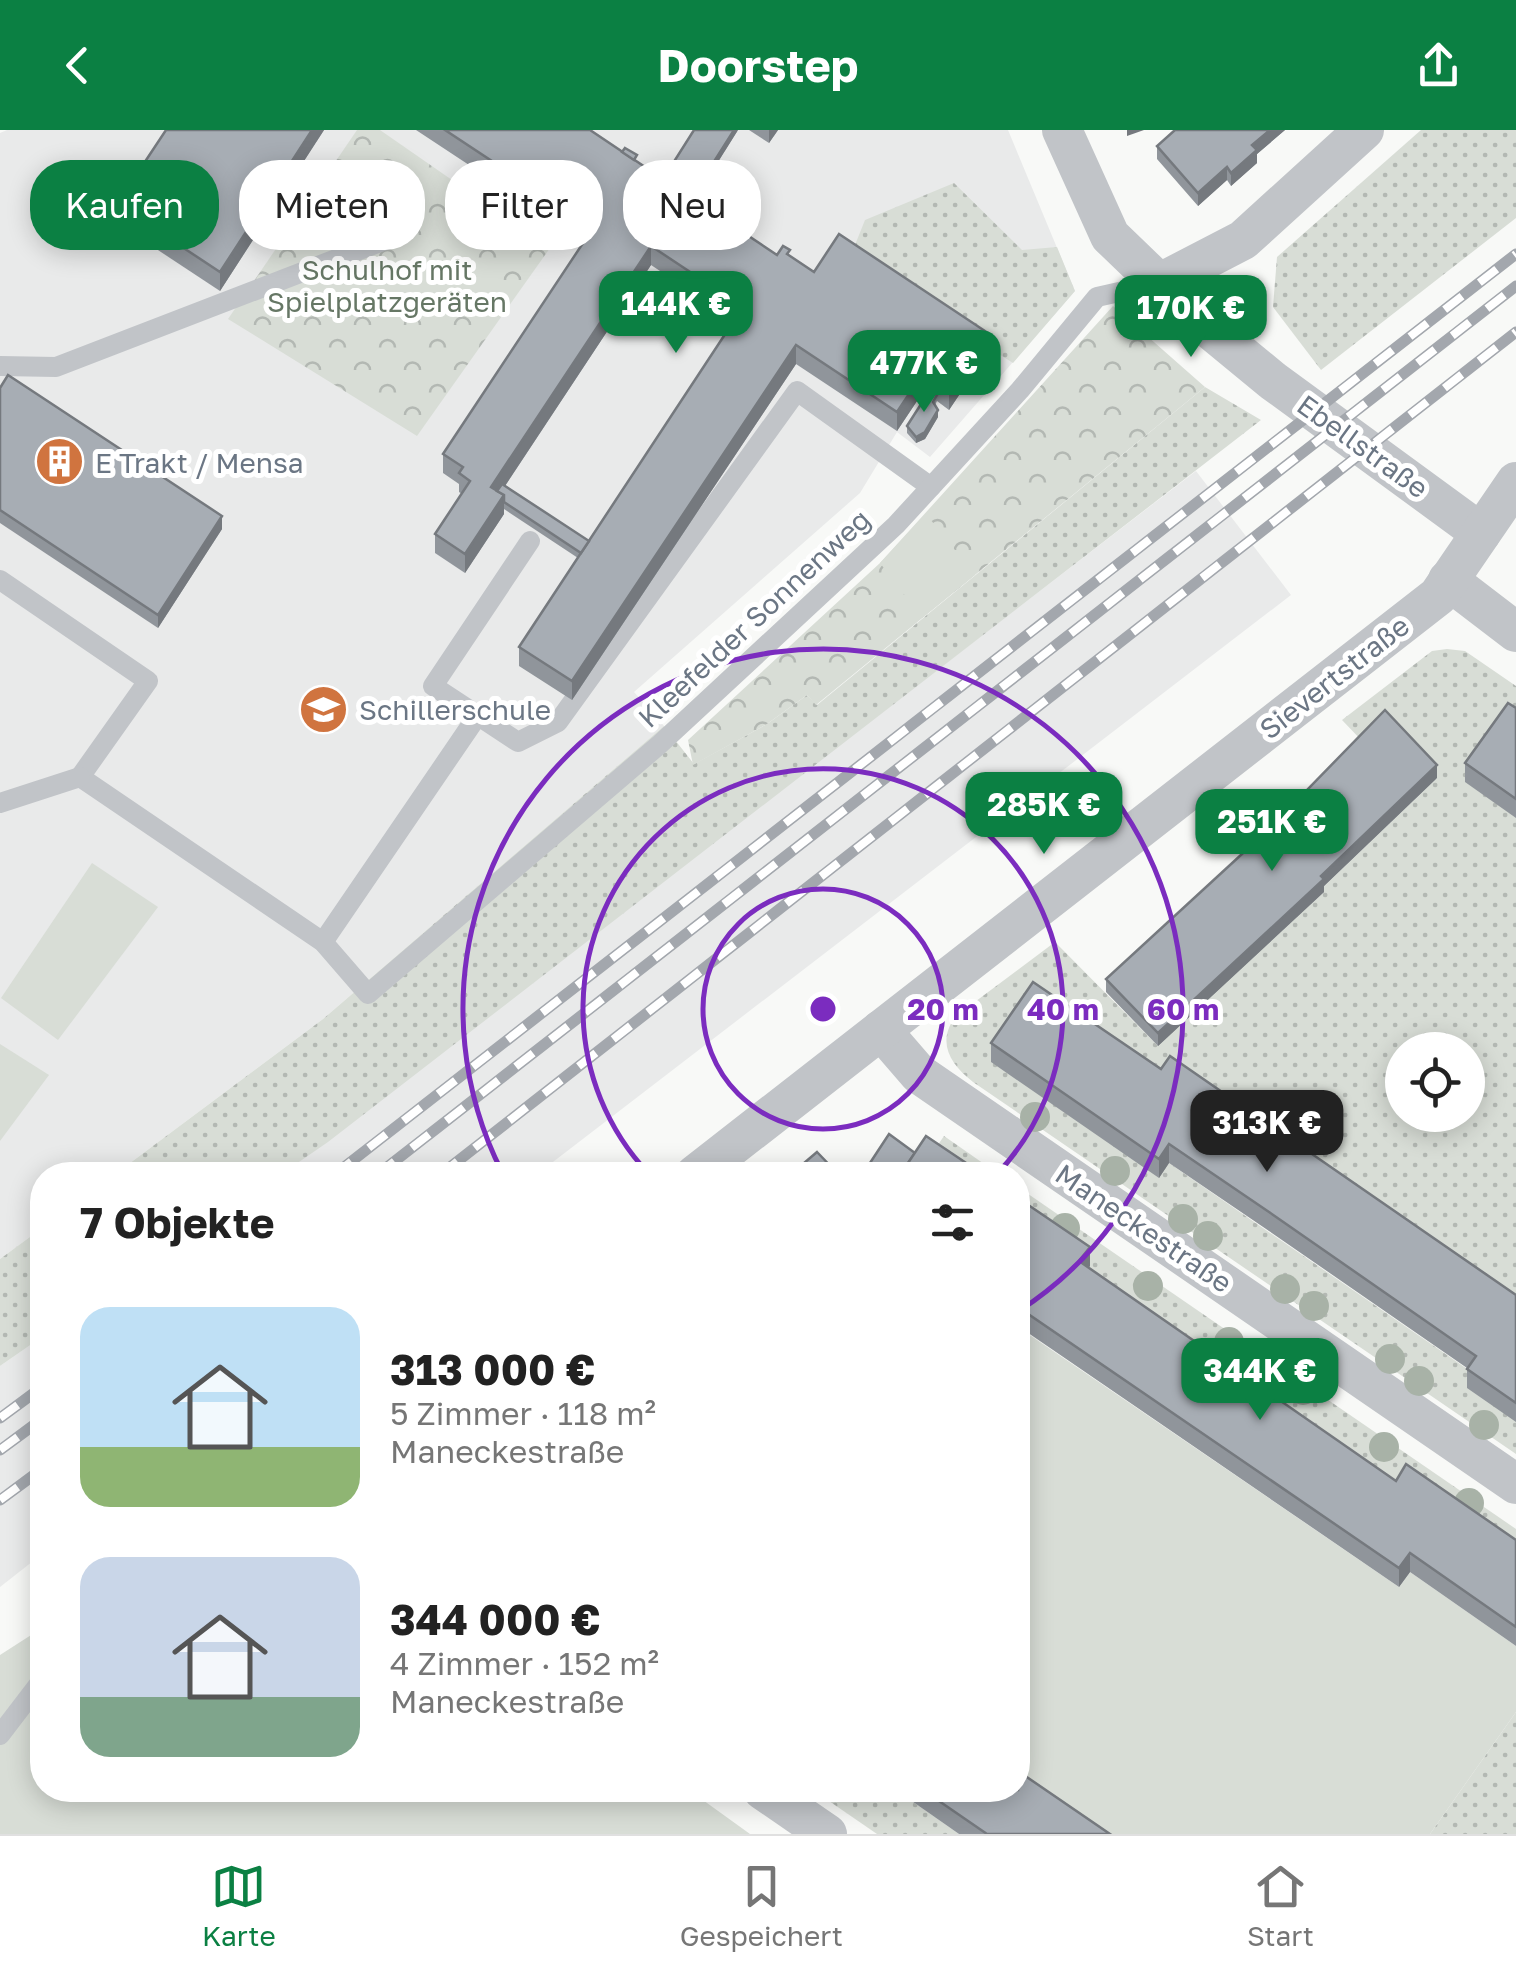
<!DOCTYPE html>
<html lang="de">
<meta charset="utf-8">
<style>
:root{--surface:#fff;--page:#f2f2f2;--text:#222;--muted:#767676;--line:#e0e0e0;--accent:#0b8043}
body{margin:0;font-family:"Golos Text",sans-serif;background:var(--page);color:var(--text);height:100vh;display:flex;flex-direction:column;font-size:38px;white-space:nowrap}
*{box-sizing:border-box;margin:0}
p{font-size:32px;color:var(--muted)}
.icon{flex:none;width:55px;height:55px;fill:none;stroke:currentColor;stroke-width:2;stroke-linecap:round;stroke-linejoin:round}
.map{position:relative;flex:1;overflow:hidden}
.drawer{position:absolute;left:30px;top:1032px;width:1000px;height:640px;display:flex;flex-direction:column;background:var(--surface);border-radius:40px;box-shadow:0 5px 25px #0003}
.drawer>*{flex:none}
.top-card{position:absolute;left:30px;top:30px;width:1000px;height:90px;display:flex;gap:20px}
.controls{position:absolute;left:1385px;top:902px;display:grid;gap:20px}
.controls a{display:grid;place-items:center;width:100px;height:100px;border-radius:50%;background:var(--surface);box-shadow:0 5px 25px #0003;font-size:50px}
.price{position:absolute;translate:-50% -85px;padding:0 22px;border-radius:20px;background:var(--accent);color:#fff;font-size:32px;line-height:65px;filter:drop-shadow(0 2px 5px #0008)}
.price::after{content:'';position:absolute;left:50%;top:60px;width:30px;height:22px;margin-left:-15px;background:inherit;clip-path:polygon(0 0,100% 0,50% 100%)}
.price.selected{background:#222;color:#fff}
ul{padding:0;list-style:none}
li{display:flex;align-items:center;gap:30px;height:250px;padding:0 50px}
li span{display:grid;place-items:center;flex:none;width:280px;height:200px;border-radius:30px;color:#555}
li>.icon{margin-inline-start:auto}
span .icon{width:120px;height:120px;fill:#fffc;stroke-width:1}
li b{font-size:42px}
h2{display:flex;justify-content:space-between;align-items:center;height:120px;padding:0 50px;font-size:42px}
.chip{padding:0 35px;border-radius:40px;background:var(--surface);box-shadow:0 5px 25px #0003;font-size:35px;line-height:90px}
.chip.selected{background:var(--accent);color:#fff}
header{display:flex;justify-content:space-between;align-items:center;height:130px;padding:0 50px;background:var(--accent);color:#fff;font-size:45px;font-weight:700}
.menu{display:flex;justify-content:space-around;align-items:center;height:140px;border-top:2px solid var(--line);background:var(--surface);font-size:28px;color:var(--muted)}
.menu a{display:grid;justify-items:center;gap:5px}
.menu .selected{color:var(--accent)}
.map>svg:first-child{display:block}
</style>
<header><svg class="icon" aria-label="back" viewBox="0 0 24 24"><path d="M15 5l-7 7 7 7"/></svg>Doorstep<svg class="icon" aria-label="share" viewBox="0 0 24 24"><path d="M12 15V3M7 8l5-5 5 5M5 13v7h14v-7"/></svg></header>
<div class="map">
<svg width="1516" height="1704" viewBox="0 0 1516 1704">
<defs>
<pattern id="grass-dots" width="8" height="8" patternUnits="userSpaceOnUse" patternTransform="scale(2.5)"><rect width="8" height="8" fill="#d8ddd6"/><path d="M2 2h.1M6 6h.1" fill="none" stroke="#b3b8b3" stroke-width="1.8" stroke-linecap="round"/></pattern>
<pattern id="park-crowns" width="20" height="18" patternUnits="userSpaceOnUse" patternTransform="scale(2.5)"><rect width="20" height="18" fill="#d8ddd6"/><path d="M2 6a3 3 0 1 1 6 0M12 15a3 3 0 1 1 6 0" fill="none" stroke="#b3b8b3"/></pattern>
</defs>
<rect width="100%" height="100%" fill="#f8f9f7"/>
<g fill="#e9eaea">
<polygon points="7,0 1008,0 1075,161 930,327 897,302 860,363 634,562 664,596 323,889 114,1045 42,1045 42,1098 0,1129 0,3"/>
<polygon points="1196,341 1291,465 536,1045 280,1045"/>
<polygon points="42,1207 42,1424 0,1457 0,1236"/>
</g>
<g fill="url(#grass-dots)" fill-rule="evenodd">
<polygon points="1421,0 1516,0 1516,88 1321,240 1273,177 1277,127"/>
<polygon points="954,53 1022,120 1057,117 1075,161 1013,233 849,130 865,90"/>
<polygon points="1205,257 1261,290 328,1012 280,1045 114,1045 323,889 664,596 694,634 767,594 807,565 817,575"/>
<path d="M1447,519L1465,521L1516,556V1184L1211,974L1158,1047L1169,1033L1476,1245L1516,1291V1324L973,952C950,934 936,912 956,886L1055,812L1157,915L1323,763L1321,759L1437,648L1364,613L1342,590L1432,521ZM1402,920H1468V985H1402Z"/>
<polygon points="944,1006 1000,1045 955,1045 929,1028"/>
<polygon points="1018,1057 1516,1399 1516,1429 1396,1370 1018,1087"/>
<polygon points="42,1098 42,1207 0,1236 0,1129"/>
<polygon points="1516,1582 1516,1704 1430,1704"/>
<polygon points="813,1660 896,1660 959,1704 877,1704"/>
</g>
<g fill="url(#park-crowns)">
<polygon points="357,0 380,0 550,118 417,306 228,189"/>
<polygon points="1113,176 1205,257 816,575 807,565 767,594 693,635 688,610 880,433"/>
</g>
<g fill="#d8ddd6">
<polygon points="926,384 975,445 922,488 880,433"/>
<polygon points="92,733 158,777 58,910 1,868"/>
<polygon points="0,914 49,945 0,1011"/>
<polygon points="1018,1197 1399,1457 1410,1442 1516,1516 1516,1582 1430,1704 1085,1704 1018,1657"/>
<polygon points="42,1498 42,1660 689,1660 750,1704 0,1704 0,1525"/>
</g>
<g fill="none" stroke-linecap="round" stroke-linejoin="round">
<g stroke="#c1c4c8" stroke-width="20">
<polyline points="0,236 56,237 388,109"/>
<polyline points="530,411 433,556 518,612 558,592 797,261 931,357"/>
<polyline points="0,450 148,551 80,647 323,812 368,864 660,614 896,395 1020,260 1097,167 1159,153"/>
<polyline points="0,673 80,647"/>
<polyline points="323,812 478,585"/>
<polyline points="0,1605 42,1550"/>
</g>
<g stroke="#c1c4c8" stroke-width="40">
<polyline points="1062,0 1110,106 1188,181 1273,251 1481,403"/>
<polyline points="1162,152 1243,110 1364,0"/>
<polyline points="1448,450 1516,502"/>
<polyline points="881,900 919,944 1516,1354"/>
<polyline points="695,1045 1438,466 1516,352"/>
<polyline points="763,1660 827,1704"/>
</g>
<defs>
<g id="rail">
<polyline points="334,1045 1516,124"/>
<polyline points="377,1045 1516,156"/>
<polyline points="440,1045 1516,202"/>
<polyline points="0,1288 42,1257"/>
<polyline points="0,1320 42,1289"/>
<polyline points="0,1370 42,1339"/>
</g>
</defs>
<use href="#rail" stroke="#a3a7ad" stroke-width="11"/>
<use href="#rail" stroke="#fff" stroke-width="8" stroke-dasharray="22" stroke-linecap="butt"/>
</g>
<g fill="#a8b2a7">
<circle cx="1035" cy="987" r="15"/>
<circle cx="1115" cy="1041" r="15"/>
<circle cx="1183" cy="1089" r="15"/>
<circle cx="1065" cy="1098" r="15"/>
<circle cx="1208" cy="1106" r="15"/>
<circle cx="1148" cy="1156" r="15"/>
<circle cx="1285" cy="1159" r="15"/>
<circle cx="1314" cy="1176" r="15"/>
<circle cx="1229" cy="1212" r="15"/>
<circle cx="1390" cy="1229" r="15"/>
<circle cx="1419" cy="1251" r="15"/>
<circle cx="1303" cy="1260" r="15"/>
<circle cx="1484" cy="1295" r="15"/>
<circle cx="1384" cy="1317" r="15"/>
<circle cx="1469" cy="1373" r="15"/>
</g>
<g fill="#90959b" fill-rule="evenodd">
<polygon points="166,0 324,0 220,161 117,93 117,74"/>
<path d="M416,0H590L657,45L668,41L738,0L694,70L777,125L790,126L814,142L988,222L949,280L937,271L935,275L938,287L925,309L916,313L907,303V296L927,265L923,262L897,301L796,234L572,570L519,536V517L578,428L504,379V384L465,443L435,423V404L462,364L459,362V354L443,343V324L584,111ZM651,135L734,190L589,411L505,356Z"/>
<polygon points="749,0 778,0 769,13"/>
<polygon points="1175,0 1285,0 1257,24 1257,33 1231,56 1227,50 1198,76 1157,29 1157,16"/>
<polygon points="0,258 222,399 158,498 0,393"/>
<polygon points="1516,578 1516,688 1465,652 1465,633"/>
<polygon points="1437,648 1324,756 1324,762 1158,916 1106,862 1106,849"/>
<polygon points="991,913 1161,939 1516,1165 1516,1292 1467,1258 1467,1238 1269,1101 1169,1033 1159,1048 991,932"/>
<polygon points="915,1023 984,1045 871,1045 868,1043 868,1036"/>
<polygon points="1018,1068 1090,1136 1088,1137 1396,1351 1516,1410 1516,1516 1410,1442 1399,1457 1018,1196"/>
<polygon points="896,1660 1018,1660 1110,1704 959,1704"/>
</g>
<g fill="#75797e">
<polygon points="312,0 324,0 220,161 220,142"/>
<polygon points="734,0 738,0 686,83 686,64"/>
<polygon points="769,0 778,0 769,13"/>
<polygon points="1127,0 1144,0 1127,6"/>
<polygon points="1270,0 1285,0 1257,24 1257,33 1231,56 1231,43 1252,15"/>
<polygon points="1227,37 1227,50 1198,76 1198,63"/>
<polygon points="651,116 651,135 497,368 491,357"/>
<polygon points="988,203 988,222 949,280 949,261"/>
<polygon points="796,215 796,234 572,570 572,551"/>
<polygon points="923,243 923,262 897,301 897,282"/>
<polygon points="938,280 938,287 925,309 916,313 916,307"/>
<polygon points="504,365 504,384 465,443 465,424"/>
<polygon points="222,386 222,399 158,498 158,485"/>
<polygon points="1437,635 1437,648 1324,756 1324,762 1158,916 1158,903"/>
<polygon points="1169,1014 1169,1033 1159,1048 1159,1029"/>
<polygon points="1090,1117 1090,1136 1079,1150 1079,1131"/>
<polygon points="1410,1423 1410,1442 1399,1457 1399,1438"/>
</g>
<g fill="#a7adb4" stroke="#75797e" stroke-width="2.5">
<polygon points="166,0 312,0 220,142 117,74"/>
<polygon points="445,0 590,0 657,45 662,37 691,55 686,64 777,125 783,116 790,120 787,124 814,142 839,104 988,203 949,261 923,243 897,282 796,215 572,551 519,517 743,177 651,116 491,357 504,365 465,424 435,404 470,351 459,343 463,337 443,324 593,98"/>
<polygon points="694,0 734,0 691,68 691,55 668,41"/>
<polygon points="1175,0 1270,0 1252,15 1257,20 1231,43 1227,37 1198,63 1157,16"/>
<polygon points="625,18 637,25 634,30 622,22"/>
<polygon points="8,245 222,386 158,485 0,380 0,258"/>
<polygon points="930,260 937,265 933,272 938,280 925,302 916,307 907,296"/>
<polygon points="502,354 589,411 581,423 504,372 504,365 497,361"/>
<polygon points="1508,573 1516,578 1516,669 1465,633"/>
<polygon points="1385,580 1437,635 1321,746 1324,749 1158,903 1106,849 1267,701"/>
<polygon points="1033,852 1161,939 1170,926 1516,1165 1516,1273 1467,1239 1476,1226 1269,1082 1169,1014 1159,1029 991,913"/>
<polygon points="889,1004 915,1023 900,1045 880,1045 868,1036"/>
<polygon points="926,1006 984,1045 900,1045"/>
<polygon points="817,1022 839,1045 790,1045"/>
<polygon points="1018,1068 1090,1117 1079,1131 1396,1351 1406,1334 1516,1410 1516,1497 1410,1423 1399,1438 1018,1177"/>
<polygon points="1018,1641 1110,1704 987,1704 923,1660 1018,1660"/>
</g>
<g fill="none" stroke="#7b2cbf" stroke-width="5">
<circle cx="823" cy="879" r="120"/>
<path d="M649 1044A240 240 0 1 1 997 1044"/>
<path d="M502 1042A360 360 0 1 1 1019 1181"/>
</g>
<defs>
<symbol id="building-disc" viewBox="-11 -11 22 22"><circle r="9.5" fill="#d0743f" stroke="#fff"/><path d="M-4-6H4V6H1V3H-1V6H-4ZM-2.5-4.3h1.7v1.8h-1.7ZM.8-4.3h1.7v1.8H.8ZM-2.5-1h1.7V.8h-1.7ZM.8-1h1.7V.8H.8Z" fill="#fff"/></symbol>
<symbol id="school-disc" viewBox="-11 -11 22 22"><circle r="9.5" fill="#d0743f" stroke="#fff"/><path d="M0-5L7-2L0 1L-7-2ZM-4 1L0 2.5L4 1V4Q0 6-4 4Z" fill="#fff"/></symbol>
</defs>
<g fill-rule="evenodd">
<use href="#building-disc" x="32" y="304" width="55" height="55"/>
<use href="#school-disc" x="296" y="552" width="55" height="55"/>
</g>
<g text-anchor="middle" dominant-baseline="central" stroke-width="10" stroke-linejoin="round" paint-order="stroke">
<g font-size="28" fill="#667765" stroke="#fff">
<text x="387" y="139">Schulhof mit<tspan x="387" dy="32">Spielplatzgeräten</tspan></text>
</g>
<g font-size="28" fill="#6b7684" stroke="#fff">
<text transform="translate(1363 316) rotate(36)">Ebellstraße</text>
<text transform="translate(754 488) rotate(-43)">Kleefelder Sonnenweg</text>
<text transform="translate(1334 547) rotate(-38)">Sievertstraße</text>
<text transform="translate(1144 1098) rotate(34)">Maneckestraße</text>
</g>
<g font-size="28" fill="#6b7684" stroke="#fff" text-anchor="start">
<text x="95" y="332">E Trakt / Mensa</text>
<text x="359" y="579">Schillerschule</text>
</g>
</g>
<circle cx="823" cy="879" r="15" fill="#7b2cbf" stroke="#fff" stroke-width="5"/>
<g font-size="30" text-anchor="middle" font-weight="bold" fill="#7b2cbf" stroke="#fff" stroke-width="10" stroke-linejoin="round" paint-order="stroke">
<text x="943" y="890">20 m</text>
<text x="1063" y="890">40 m</text>
<text x="1183" y="890">60 m</text>
</g>
</svg>
<div class="controls">
<a><svg class="icon" aria-label="locate" viewBox="0 0 24 24"><circle cx="12" cy="12" r="6"/><path d="M12 2v4M12 18v4M2 12h4M18 12h4"/></svg></a>
</div>
<b class="price" style="left:676px;top:226px">144K €</b>
<b class="price" style="left:1191px;top:230px">170K €</b>
<b class="price" style="left:924px;top:285px">477K €</b>
<b class="price" style="left:1044px;top:727px">285K €</b>
<b class="price" style="left:1272px;top:744px">251K €</b>
<b class="price selected" style="left:1267px;top:1045px">313K €</b>
<b class="price" style="left:1260px;top:1293px">344K €</b>
<div class="top-card">
<a class="chip selected">Kaufen</a>
<a class="chip">Mieten</a>
<a class="chip">Filter</a>
<a class="chip">Neu</a>
</div>
<section class="drawer">
<h2>7 Objekte<svg class="icon" aria-label="filters" viewBox="0 0 24 24"><path d="M4 7h16M4 17h16"/><circle cx="9" cy="7" r="2"/><circle cx="15" cy="17" r="2"/></svg></h2>
<ul>
<li><span style="background:linear-gradient(#bfe0f5 70%,#8fb573 0)"><svg class="icon" aria-label="home" viewBox="0 0 24 24"><path d="M3 11l9-7 9 7M6 9v11h12V9"/></svg></span><div><b>313 000 €</b><p>5 Zimmer · 118 m²</p><p>Maneckestraße</p></div></li>
<li><span style="background:linear-gradient(#c9d6e8 70%,#7fa58c 0)"><svg class="icon" aria-label="home" viewBox="0 0 24 24"><path d="M3 11l9-7 9 7M6 9v11h12V9"/></svg></span><div><b>344 000 €</b><p>4 Zimmer · 152 m²</p><p>Maneckestraße</p></div></li>
</ul>
</section>
</div>
<nav class="menu">
<a class="selected"><svg class="icon" aria-label="map" viewBox="0 0 24 24"><path d="M3 6l6-2 6 2 6-2v14l-6 2-6-2-6 2zM9 4v14M15 6v14"/></svg>Karte</a>
<a><svg class="icon" aria-label="saved" viewBox="0 0 24 24"><path d="M7 4h10v16l-5-4-5 4z"/></svg>Gespeichert</a>
<a><svg class="icon" aria-label="home" viewBox="0 0 24 24"><path d="M3 11l9-7 9 7M6 9v11h12V9"/></svg>Start</a>
</nav>
